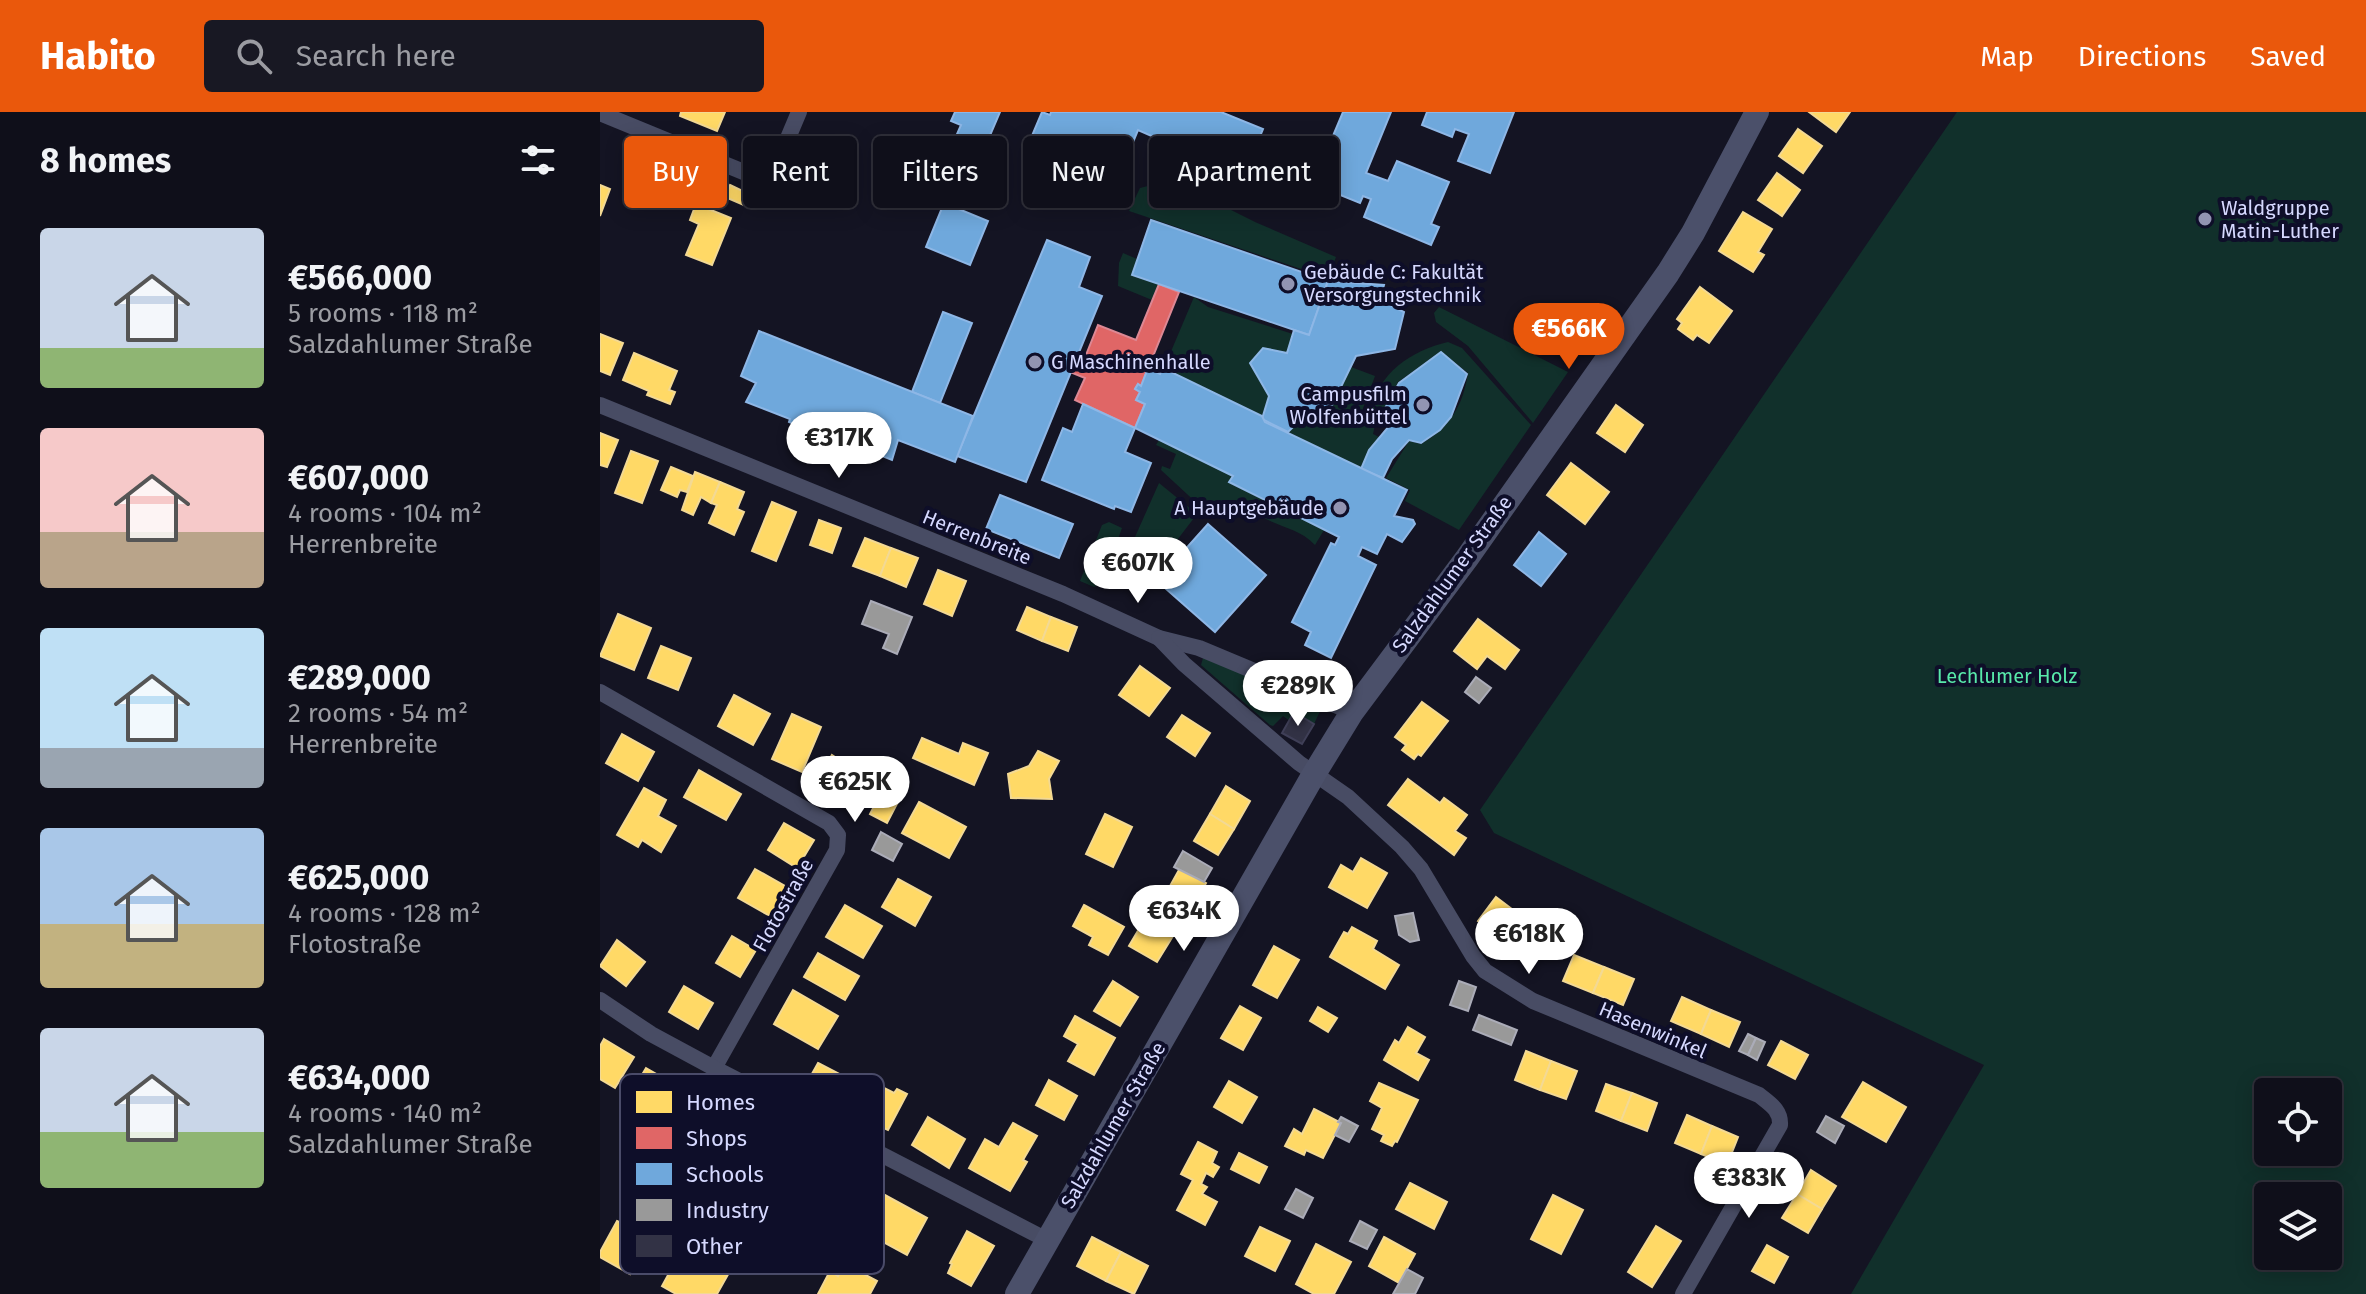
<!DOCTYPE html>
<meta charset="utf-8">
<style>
:root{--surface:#0f0f1a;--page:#181823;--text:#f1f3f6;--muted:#9b9ca2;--line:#2f2f39;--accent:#ea580c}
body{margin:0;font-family:"Fira Sans",sans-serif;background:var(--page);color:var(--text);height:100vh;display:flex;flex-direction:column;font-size:30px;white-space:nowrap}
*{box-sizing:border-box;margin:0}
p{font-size:26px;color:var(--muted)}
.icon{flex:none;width:44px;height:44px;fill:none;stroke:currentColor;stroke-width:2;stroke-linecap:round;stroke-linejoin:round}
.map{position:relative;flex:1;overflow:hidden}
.side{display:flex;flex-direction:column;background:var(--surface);width:600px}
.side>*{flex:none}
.top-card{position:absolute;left:24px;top:24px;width:760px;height:72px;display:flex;gap:16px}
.buttons{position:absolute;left:1654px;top:966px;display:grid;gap:16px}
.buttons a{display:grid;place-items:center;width:88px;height:88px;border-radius:8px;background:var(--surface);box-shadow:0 4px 20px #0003,0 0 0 2px var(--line);font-size:40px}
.price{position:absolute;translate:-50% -68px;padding:0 18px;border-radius:28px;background:#fff;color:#222;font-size:26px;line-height:52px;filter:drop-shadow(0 2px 4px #0008)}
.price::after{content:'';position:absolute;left:50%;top:48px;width:24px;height:18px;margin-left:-12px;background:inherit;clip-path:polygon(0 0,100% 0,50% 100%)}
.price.selected{background:var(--accent);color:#fff}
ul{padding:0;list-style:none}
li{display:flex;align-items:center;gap:24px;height:200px;padding:0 40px}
li span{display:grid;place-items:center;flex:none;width:224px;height:160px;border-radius:8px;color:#555}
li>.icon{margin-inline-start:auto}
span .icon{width:96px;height:96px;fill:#fffc;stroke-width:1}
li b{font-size:34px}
h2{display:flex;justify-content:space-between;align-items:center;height:96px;padding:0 40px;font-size:34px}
.chip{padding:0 28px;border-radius:8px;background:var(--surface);box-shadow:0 4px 20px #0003,0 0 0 2px var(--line);font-size:28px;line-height:72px}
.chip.selected{background:var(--accent);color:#fff}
header{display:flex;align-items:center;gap:48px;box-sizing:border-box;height:112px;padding:0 40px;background:var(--accent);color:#fff}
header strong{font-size:38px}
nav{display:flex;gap:44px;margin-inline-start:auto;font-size:28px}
.search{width:560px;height:72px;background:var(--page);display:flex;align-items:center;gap:20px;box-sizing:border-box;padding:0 28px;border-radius:8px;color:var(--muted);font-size:30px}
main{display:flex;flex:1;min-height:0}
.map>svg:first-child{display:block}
</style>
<header>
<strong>Habito</strong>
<div class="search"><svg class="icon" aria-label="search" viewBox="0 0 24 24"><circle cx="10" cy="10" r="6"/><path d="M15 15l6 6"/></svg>Search here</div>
<nav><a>Map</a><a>Directions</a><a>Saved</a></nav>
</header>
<main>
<section class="side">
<h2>8 homes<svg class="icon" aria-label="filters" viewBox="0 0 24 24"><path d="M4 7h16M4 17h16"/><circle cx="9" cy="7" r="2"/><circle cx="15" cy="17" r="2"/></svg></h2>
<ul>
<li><span style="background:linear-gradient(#c9d6e8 75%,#8fb573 0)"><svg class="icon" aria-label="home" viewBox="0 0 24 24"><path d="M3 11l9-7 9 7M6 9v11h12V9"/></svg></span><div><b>€566,000</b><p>5 rooms · 118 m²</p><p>Salzdahlumer Straße</p></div></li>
<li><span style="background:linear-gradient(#f6c9c9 65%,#b9a48a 0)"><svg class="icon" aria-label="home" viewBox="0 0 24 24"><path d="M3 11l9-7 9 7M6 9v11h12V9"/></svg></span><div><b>€607,000</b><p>4 rooms · 104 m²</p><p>Herrenbreite</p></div></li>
<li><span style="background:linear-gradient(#bfe0f5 75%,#9aa5b1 0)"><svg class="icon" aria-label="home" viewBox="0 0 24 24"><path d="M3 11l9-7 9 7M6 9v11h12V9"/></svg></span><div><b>€289,000</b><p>2 rooms · 54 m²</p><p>Herrenbreite</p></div></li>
<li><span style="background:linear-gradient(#a9c7e8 60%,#c2b280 0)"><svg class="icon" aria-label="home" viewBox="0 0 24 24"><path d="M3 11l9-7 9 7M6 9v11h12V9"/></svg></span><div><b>€625,000</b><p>4 rooms · 128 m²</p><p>Flotostraße</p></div></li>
<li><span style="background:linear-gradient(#c9d6e8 65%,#8fb573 0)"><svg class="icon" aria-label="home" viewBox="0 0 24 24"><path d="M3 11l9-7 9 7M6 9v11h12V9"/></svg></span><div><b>€634,000</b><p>4 rooms · 140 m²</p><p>Salzdahlumer Straße</p></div></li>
</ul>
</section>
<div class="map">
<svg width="1766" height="1182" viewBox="0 0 1766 1182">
<rect width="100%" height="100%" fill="#141423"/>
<g fill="#11302b" fill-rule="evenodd">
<path d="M1357,0H1766V1182H1251L1384,953L894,721L880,698ZM1668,980H1728V1040H1668ZM1668,1084H1728V1144H1668Z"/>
<polygon points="571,68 655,110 736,145 728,166 529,99 540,76"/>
<polygon points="523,141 537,147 532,163 559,172 552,188 518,174 519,151"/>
<polygon points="594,185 608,195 693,222 687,241 663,236 650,251 669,284 662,304 564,256"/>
<polygon points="839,195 968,260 933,311 868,234 836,210 834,201"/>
<path d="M848,230L862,236L931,313L859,418L805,389L810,378L786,366L809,329L821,332C850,315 863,294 868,261L841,240L798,270L784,297L788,308L772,300C776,262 812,238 848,230Z"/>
<polygon points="751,255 775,264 762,299 775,313 773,322 779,325 761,357 688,320"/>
<path d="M559,328L633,364L630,371L724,418L715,433C700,417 683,416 664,406C655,402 649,391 638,389C625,386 612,391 601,395L561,358L562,354L570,357L576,342L556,333Z"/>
<polygon points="559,371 597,402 571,436 563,437 535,425"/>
<polygon points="509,410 522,416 502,471 494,475 480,469 502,413"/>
<polygon points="536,435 572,450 551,473 536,469 539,461 523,453 532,436"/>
<polygon points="603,546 724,591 714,612 695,600 690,609 683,604 673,614 670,613 601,553"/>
</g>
<g fill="#ffd966" stroke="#f3d994" stroke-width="2">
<polygon points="81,0 125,0 117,19 80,4"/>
<polygon points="1209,0 1250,0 1236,20"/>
<polygon points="1198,17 1222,34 1203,61 1179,44"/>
<polygon points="1177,61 1200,78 1182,104 1158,88"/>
<polygon points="0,73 10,77 0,104"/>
<polygon points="130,73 151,83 146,94 125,85"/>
<polygon points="96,92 131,106 112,153 86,143 99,112 90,108"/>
<polygon points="1143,100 1172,117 1158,140 1164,143 1153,160 1119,139"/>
<polygon points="1100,175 1132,199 1109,231 1097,223 1093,228 1078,217 1082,211 1077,207"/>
<polygon points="0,222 23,231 10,263 0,259"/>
<polygon points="34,241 77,259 69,278 75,280 70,292 47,283 49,279 23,268"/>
<polygon points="1016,293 1043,313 1025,340 997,321"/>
<polygon points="0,321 18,328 7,355 0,353"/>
<polygon points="31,339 58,349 42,391 15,381"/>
<polygon points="971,351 1009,380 985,412 947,383"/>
<polygon points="71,355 93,364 87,380 80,378 77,385 61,378"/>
<polygon points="95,360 120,370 111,391 101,385 93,403 82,398"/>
<polygon points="120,370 144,380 137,397 144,400 134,423 109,411 117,393 111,391"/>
<polygon points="172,390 196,400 176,449 152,439"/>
<polygon points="219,408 241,416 232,441 210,433"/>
<polygon points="265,426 291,436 280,464 253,454"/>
<polygon points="291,436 318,446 306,475 280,464"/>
<polygon points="338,458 366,469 352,504 324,492"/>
<polygon points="427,495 451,505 442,529 417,518"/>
<polygon points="18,502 51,516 34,558 0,544"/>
<polygon points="451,505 477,515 468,539 442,529"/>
<polygon points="878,507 919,538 905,557 887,544 877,557 854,539"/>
<polygon points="61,534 91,546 78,578 48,566"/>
<polygon points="540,554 570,576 549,604 519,583"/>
<polygon points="134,583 170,602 153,633 118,614"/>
<polygon points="822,590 848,609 821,644 818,642 814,647 802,638 806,633 795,625"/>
<polygon points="192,602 221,615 202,660 172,647"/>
<polygon points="582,603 610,621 595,644 567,625"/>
<polygon points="22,622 54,640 38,669 6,651"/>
<polygon points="322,626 359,642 363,631 388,641 374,673 313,646"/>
<polygon points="438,639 459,649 449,667 452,687 411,686 408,662 429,654"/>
<polygon points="232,643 277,672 261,697 216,668"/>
<polygon points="99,658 141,682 126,708 84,685"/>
<polygon points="808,667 840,691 844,686 867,703 855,719 866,726 854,743 788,693"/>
<polygon points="626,674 650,689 634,717 610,702"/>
<polygon points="44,676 66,688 58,704 76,714 61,740 42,728 38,735 17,723"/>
<polygon points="283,677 300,686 287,711 270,702"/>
<polygon points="319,690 366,715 349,746 302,721"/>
<polygon points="505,702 532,715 513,755 486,742"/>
<polygon points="610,702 634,717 618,743 594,729"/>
<polygon points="184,711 214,728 197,756 168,738"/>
<polygon points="761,746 787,761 767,796 729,775 741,753 753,760"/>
<polygon points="580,756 606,771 591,797 565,783"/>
<polygon points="155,757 187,775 170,804 138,786"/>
<polygon points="298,767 331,785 315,814 282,795"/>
<polygon points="896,785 917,801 899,825 878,809"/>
<polygon points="245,793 282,814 263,846 226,825"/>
<polygon points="484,793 524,815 508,843 489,833 493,825 473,814"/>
<polygon points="917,801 938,818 920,841 899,825"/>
<polygon points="548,802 576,819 557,850 529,834"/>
<polygon points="752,815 777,829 773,837 799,853 785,877 730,845 744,820 748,822"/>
<polygon points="132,824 156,838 140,865 116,851"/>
<polygon points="17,828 45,850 26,874 0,854"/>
<polygon points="674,834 699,848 677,886 653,873"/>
<polygon points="218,841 259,864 245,888 204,865"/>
<polygon points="974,843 1004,855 993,881 963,869"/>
<polygon points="1004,855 1034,867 1023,893 993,881"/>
<polygon points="513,869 538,885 520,914 494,899"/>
<polygon points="84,874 113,891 98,917 69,900"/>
<polygon points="193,878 238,904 218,937 174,912"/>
<polygon points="1082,885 1111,898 1101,922 1071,909"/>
<polygon points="640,894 661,906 643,938 621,926"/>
<polygon points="718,895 737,906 728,920 710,909"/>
<polygon points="1111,898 1140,910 1129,935 1101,922"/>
<polygon points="475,904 515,926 494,963 468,949 478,932 464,924"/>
<polygon points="808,915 825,925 816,941 829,948 818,968 784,948 795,928 799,931"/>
<polygon points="4,927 34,945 15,976 0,967 0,934"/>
<polygon points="1181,929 1208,943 1195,967 1168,953"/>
<polygon points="926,939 951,949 940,978 915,968"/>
<polygon points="951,949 977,959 966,987 940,978"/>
<polygon points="218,951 247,966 233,992 204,976"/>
<polygon points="46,956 74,972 58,999 30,983"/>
<polygon points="449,968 477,984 464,1008 436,993"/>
<polygon points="629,969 657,985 642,1011 614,995"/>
<polygon points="1263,970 1306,995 1286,1030 1242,1005"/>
<polygon points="779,971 818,988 797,1030 795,1029 792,1034 781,1029 784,1023 772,1017 782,996 770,989"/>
<polygon points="276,972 294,981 297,977 307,982 288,1018 277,1013 280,1008 262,999"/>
<polygon points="1006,972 1032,981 1021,1009 996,999"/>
<polygon points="1032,981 1057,991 1047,1019 1021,1009"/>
<polygon points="714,997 741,1011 723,1046 706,1038 704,1043 685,1034 694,1017 702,1022"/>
<polygon points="1087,1003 1112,1014 1101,1042 1075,1031"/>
<polygon points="328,1005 365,1027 349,1056 312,1033"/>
<polygon points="413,1011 437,1024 423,1048 427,1050 410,1079 369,1056 385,1027 399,1035"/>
<polygon points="1112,1014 1138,1025 1127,1053 1101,1042"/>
<polygon points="598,1030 617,1040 612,1051 619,1055 613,1065 606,1061 601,1072 607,1075 602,1082 617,1090 605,1113 577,1098 593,1068 581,1062"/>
<polygon points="639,1041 667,1055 659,1071 631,1057"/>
<polygon points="1211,1058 1236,1074 1222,1097 1197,1082"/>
<polygon points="810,1071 847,1090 834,1117 796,1097"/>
<polygon points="272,1076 327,1106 307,1143 252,1113"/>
<polygon points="1197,1082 1222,1097 1208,1121 1182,1106"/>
<polygon points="953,1083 983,1098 961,1142 931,1127"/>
<polygon points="17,1109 49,1126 30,1162 0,1145 0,1140"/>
<polygon points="1056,1114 1081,1129 1052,1175 1028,1160"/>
<polygon points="660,1115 690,1129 675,1159 645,1144"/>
<polygon points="367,1119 394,1134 371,1174 348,1161 352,1152 350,1151"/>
<polygon points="492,1125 521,1140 506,1169 477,1154"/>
<polygon points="784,1125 815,1142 799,1171 769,1154"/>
<polygon points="716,1132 751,1150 734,1182 714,1182 696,1172"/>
<polygon points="1167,1133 1188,1145 1174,1171 1152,1159"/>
<polygon points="521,1140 548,1154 534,1182 506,1169"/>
<polygon points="99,1142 130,1159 117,1182 76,1182 62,1174 78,1145 93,1154"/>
<polygon points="245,1152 277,1169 270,1182 218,1182 230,1159 238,1164"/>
</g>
<polygon fill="#e06666" stroke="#dd8894" stroke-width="2" points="559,172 579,180 541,274 538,272 535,277 540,280 536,288 545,292 535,316 475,288 485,266 470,260 476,245 484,248 498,213 536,228"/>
<g fill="#6fa8dc" stroke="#8eb7e6" stroke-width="2">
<polygon points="355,0 400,0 388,28 398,32 380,74 342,57 361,13 351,9"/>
<polygon points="442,0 450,3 451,0 621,0 663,17 642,68 551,31 554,25 538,18 515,74 426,38"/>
<polygon points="743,0 791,0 766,61 788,69 797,49 849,70 831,112 839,115 831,133 764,105 771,87 763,84 760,91 708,70 720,41 725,43"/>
<polygon points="827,0 914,0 890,61 858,49 869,22 855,17 852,25 822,13"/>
<polygon points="344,91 388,109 370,153 326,135"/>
<polygon points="551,108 728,169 709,223 532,163"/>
<polygon points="447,128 490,145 479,175 502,184 426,370 357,344"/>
<polygon points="728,169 784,173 780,188 804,200 795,237 756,244 722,314 703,305 688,320 662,307 669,284 650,251 663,236 687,241 694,218 709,223"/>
<polygon points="343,200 372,211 340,291 312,280"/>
<polygon points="159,219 373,304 355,350 298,328 292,348 204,313 203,316 189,310 190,307 146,290 156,271 141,264"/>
<polygon points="841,240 867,262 851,305 840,318 821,331 809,328 792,347 783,366 761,357 769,338 790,313 785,296 799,271"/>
<polygon points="548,256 560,262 563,256 662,304 665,310 807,378 794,404 813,408 815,412 802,430 787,422 777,442 762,435 758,444 776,453 731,546 705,533 711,520 692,510 731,431 735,433 739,425 629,370 633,364 535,316 545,292 536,288 540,280 535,277 538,272 541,274"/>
<polygon points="483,292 535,316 525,340 551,351 531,400 515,394 514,397 442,368 463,316 472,320"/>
<polygon points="400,383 473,412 459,446 386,417"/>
<polygon points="608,412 666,463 615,520 557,469"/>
<polygon points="939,420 966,442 941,474 914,453"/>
</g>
<g fill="#999" stroke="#abacb8" stroke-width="2">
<polygon points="271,489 312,505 297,542 283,536 289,522 262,512"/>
<polygon points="876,565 891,576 879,591 865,580"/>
<polygon points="281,720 302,732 293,749 272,738"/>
<polygon points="583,739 612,756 604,770 574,755"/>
<polygon points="813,801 819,828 810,830 799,823 795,804"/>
<polygon points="859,869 876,875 868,899 850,893"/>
<polygon points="879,903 917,918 911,933 873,918"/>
<polygon points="1148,922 1156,926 1148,943 1139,939"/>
<polygon points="1156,926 1165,930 1157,948 1148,943"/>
<polygon points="1226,1004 1244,1014 1235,1031 1217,1020"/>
<polygon points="741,1005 758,1014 749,1030 735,1023 741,1011 738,1010"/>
<polygon points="696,1077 713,1086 703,1106 685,1097"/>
<polygon points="760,1109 777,1118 767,1137 750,1129"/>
<polygon points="807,1157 823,1166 815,1182 793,1182"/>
</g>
<polygon fill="#323245" stroke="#3f3f57" stroke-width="2" points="694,600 714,612 702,632 682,621"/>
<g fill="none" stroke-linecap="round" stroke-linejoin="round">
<g stroke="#484c64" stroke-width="16">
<polyline points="0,1 146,61 165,61 180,45 199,0"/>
<polyline points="0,293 463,482 559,526 599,536 752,600"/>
<path d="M559,526L584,552L699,651L748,685L802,735L821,757L873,844L885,859L933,889L1159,983C1170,992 1181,998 1180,1013L1083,1182"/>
<polyline points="0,580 229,711 238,723 237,738 114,956"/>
<polyline points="0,888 51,922 114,956 447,1128"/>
</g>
<polyline stroke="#4b506a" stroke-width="24" points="417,1182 714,662 752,600 867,446 1068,161 1093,121 1157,0"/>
</g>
<g fill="#9294b2" stroke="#0e0e29" stroke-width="3">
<circle cx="1605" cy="107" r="8"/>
<circle cx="688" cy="172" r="8"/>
<circle cx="435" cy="250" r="8"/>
<circle cx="823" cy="293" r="8"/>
<circle cx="740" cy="396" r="8"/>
</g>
<g text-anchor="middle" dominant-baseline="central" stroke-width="8" stroke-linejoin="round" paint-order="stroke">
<g font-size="20" fill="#d6d9ff" stroke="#0e0e29" text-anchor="start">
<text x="1621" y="96">Waldgruppe<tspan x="1621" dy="23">Matin-Luther</tspan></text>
<text x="704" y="160">Gebäude C: Fakultät<tspan x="704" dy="23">Versorgungstechnik</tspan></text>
<text x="451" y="250">G Maschinenhalle</text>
<text x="807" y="282" text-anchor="end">Campusfilm<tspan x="807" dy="23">Wolfenbüttel</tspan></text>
<text x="724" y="396" text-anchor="end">A Hauptgebäude</text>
</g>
<g font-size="20" fill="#d6d9ff" stroke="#0e0e29">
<text transform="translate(377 425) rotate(22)">Herrenbreite</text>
<text transform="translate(852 462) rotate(-54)">Salzdahlumer Straße</text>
<text transform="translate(183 793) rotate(-61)">Flotostraße</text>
<text transform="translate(1053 918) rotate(23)">Hasenwinkel</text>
<text transform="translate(513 1013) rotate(-60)">Salzdahlumer Straße</text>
</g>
<g font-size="20" fill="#58e9aa" stroke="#0e0e29">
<text x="1407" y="564">Lechlumer Holz</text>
</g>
</g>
<rect x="20" y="962" width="264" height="200" rx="12" fill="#0e0e29" stroke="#4a4b69" stroke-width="2"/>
<rect x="36" y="979" width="36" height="22" fill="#ffd966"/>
<rect x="36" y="1015" width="36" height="22" fill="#e06666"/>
<rect x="36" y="1051" width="36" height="22" fill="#6fa8dc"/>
<rect x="36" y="1087" width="36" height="22" fill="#999"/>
<rect x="36" y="1123" width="36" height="22" fill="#323245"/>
<g font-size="22" fill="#d6d9ff">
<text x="86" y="998">Homes</text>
<text x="86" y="1034">Shops</text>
<text x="86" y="1070">Schools</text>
<text x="86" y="1106">Industry</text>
<text x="86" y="1142">Other</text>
</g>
</svg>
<div class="buttons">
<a><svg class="icon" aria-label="locate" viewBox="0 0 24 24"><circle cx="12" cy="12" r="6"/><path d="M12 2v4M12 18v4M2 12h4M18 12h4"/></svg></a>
<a><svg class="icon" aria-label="layers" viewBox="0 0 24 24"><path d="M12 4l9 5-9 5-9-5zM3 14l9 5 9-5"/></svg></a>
</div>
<b class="price selected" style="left:969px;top:259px">€566K</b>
<b class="price" style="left:239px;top:368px">€317K</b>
<b class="price" style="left:538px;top:493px">€607K</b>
<b class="price" style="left:698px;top:616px">€289K</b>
<b class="price" style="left:255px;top:712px">€625K</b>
<b class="price" style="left:584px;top:841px">€634K</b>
<b class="price" style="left:929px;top:864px">€618K</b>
<b class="price" style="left:1149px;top:1108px">€383K</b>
<div class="top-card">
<a class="chip selected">Buy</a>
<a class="chip">Rent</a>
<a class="chip">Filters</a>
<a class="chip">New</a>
<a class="chip">Apartment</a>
</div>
</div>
</main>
